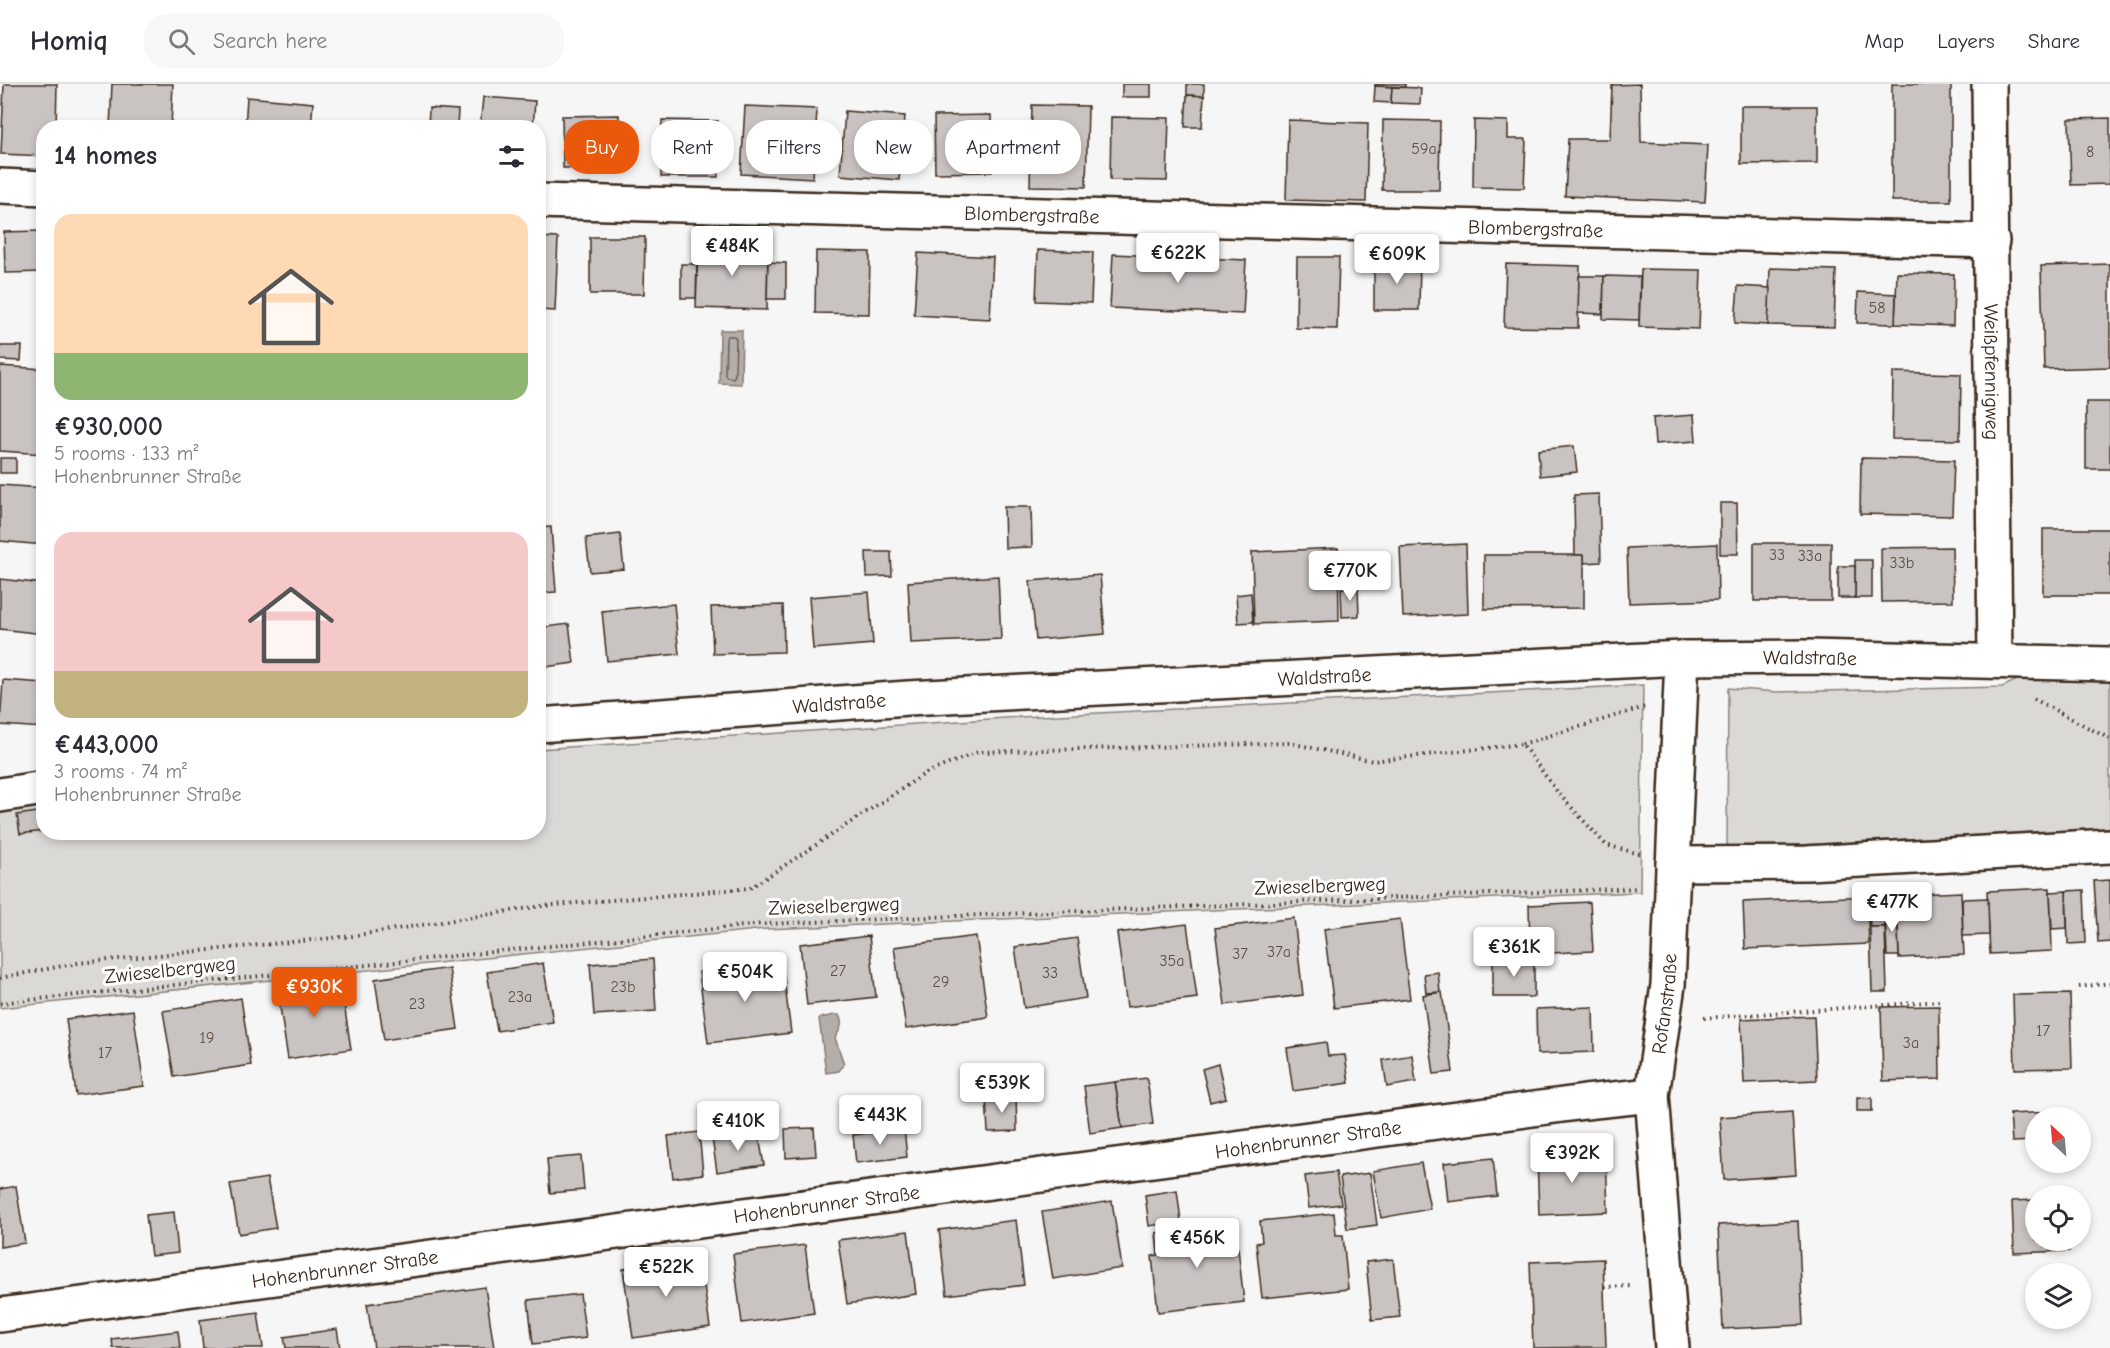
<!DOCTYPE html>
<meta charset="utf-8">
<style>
:root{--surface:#fff;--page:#f7f7f7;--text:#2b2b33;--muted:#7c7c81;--line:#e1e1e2;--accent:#ea580c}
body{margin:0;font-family:"Comic Neue",sans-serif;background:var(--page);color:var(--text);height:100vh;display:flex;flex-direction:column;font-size:22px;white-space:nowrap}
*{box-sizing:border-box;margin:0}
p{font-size:20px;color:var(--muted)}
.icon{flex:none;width:33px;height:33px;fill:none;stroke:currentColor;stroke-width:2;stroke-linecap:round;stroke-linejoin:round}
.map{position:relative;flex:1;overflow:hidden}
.details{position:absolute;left:36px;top:36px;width:510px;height:720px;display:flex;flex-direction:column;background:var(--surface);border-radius:24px;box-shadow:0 3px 9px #0003}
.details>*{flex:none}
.guide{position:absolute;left:564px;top:36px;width:570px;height:54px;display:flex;gap:12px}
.needle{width:39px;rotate:334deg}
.tools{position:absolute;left:2025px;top:1023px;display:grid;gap:12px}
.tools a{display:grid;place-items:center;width:66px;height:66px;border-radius:50%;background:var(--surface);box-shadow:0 3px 9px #0003;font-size:30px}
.price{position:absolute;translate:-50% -51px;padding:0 14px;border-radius:6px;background:#fff;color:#222;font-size:20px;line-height:39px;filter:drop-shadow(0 2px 3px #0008)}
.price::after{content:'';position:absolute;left:50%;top:36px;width:18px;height:14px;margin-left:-9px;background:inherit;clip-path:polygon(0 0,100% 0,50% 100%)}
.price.on{background:var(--accent);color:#fff}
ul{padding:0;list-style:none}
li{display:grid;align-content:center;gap:12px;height:318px;padding:0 18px}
li span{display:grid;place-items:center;height:186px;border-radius:18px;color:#555}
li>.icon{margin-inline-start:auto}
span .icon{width:108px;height:108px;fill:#fffc;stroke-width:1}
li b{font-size:26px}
h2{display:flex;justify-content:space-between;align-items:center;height:72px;padding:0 18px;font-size:26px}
.chip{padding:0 21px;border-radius:24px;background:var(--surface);box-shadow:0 3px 9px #0003;font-size:21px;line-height:54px}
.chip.on{background:var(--accent);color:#fff}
header{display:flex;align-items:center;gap:36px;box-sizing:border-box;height:84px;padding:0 30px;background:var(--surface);border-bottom:2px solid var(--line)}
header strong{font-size:28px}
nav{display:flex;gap:33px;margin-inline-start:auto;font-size:21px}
.search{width:420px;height:54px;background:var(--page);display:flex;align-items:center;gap:15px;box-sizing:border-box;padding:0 21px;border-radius:24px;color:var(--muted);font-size:22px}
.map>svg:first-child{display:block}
</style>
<header>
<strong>Homiq</strong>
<div class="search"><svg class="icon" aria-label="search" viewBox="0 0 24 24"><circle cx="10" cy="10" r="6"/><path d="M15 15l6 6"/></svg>Search here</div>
<nav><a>Map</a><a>Layers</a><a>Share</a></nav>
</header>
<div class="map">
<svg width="2110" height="1264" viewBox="0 0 2110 1264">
<rect width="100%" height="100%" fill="#f7f6f6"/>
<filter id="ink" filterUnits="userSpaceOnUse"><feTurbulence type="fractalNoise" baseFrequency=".0167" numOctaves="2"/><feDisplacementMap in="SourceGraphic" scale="12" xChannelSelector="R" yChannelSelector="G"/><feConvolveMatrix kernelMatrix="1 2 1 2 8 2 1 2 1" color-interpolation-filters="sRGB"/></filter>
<g filter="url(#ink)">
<g fill="#dbd9d6" stroke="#8b827a" stroke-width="1.5">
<polygon points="2028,591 2110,594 2110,744 1727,765 1728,604 1776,608 2002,603"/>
<polygon points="1643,601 1640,808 766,845 0,924 0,725 43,719 44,748 538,748 539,665 1020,633"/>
</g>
<g fill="#b4aeaa" stroke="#847972" stroke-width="1.5">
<polygon points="720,246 742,246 741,300 719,299"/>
<path d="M835,931H839C844,940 840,946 835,954L844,980L839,987L826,989L819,934Z"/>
</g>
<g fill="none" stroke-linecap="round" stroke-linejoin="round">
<polygon stroke="#6b5f56" stroke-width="1.5" points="728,252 734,252 736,255 735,291 733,294 727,293 725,291 726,255"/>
</g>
<g fill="#c9c3c1" stroke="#3b2a1e" stroke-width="1.5">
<polygon points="4,0 57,0 56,44 44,44 44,72 1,70"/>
<polygon points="112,0 173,0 171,44 110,44"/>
<rect x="1122" y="0" width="29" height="13"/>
<polygon points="1187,0 1204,0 1204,12 1187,11"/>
<polygon points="1375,0 1405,0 1405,3 1375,2"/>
<polygon points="1640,0 1641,58 1708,61 1705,118 1565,112 1568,55 1610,55 1612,1"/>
<rect x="1892" y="0" width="59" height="117"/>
<polygon points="1375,2 1392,3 1391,19 1374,18"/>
<polygon points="1392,3 1421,4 1420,20 1391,19"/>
<polygon points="1187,11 1204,12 1202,43 1185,43"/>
<polygon points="247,13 313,19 311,44 245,44"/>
<polygon points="483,13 535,17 533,44 480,44"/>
<polygon points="1032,21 1088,22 1086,103 1030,102"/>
<polygon points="745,22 817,25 813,94 741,90"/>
<polygon points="1741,22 1817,22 1817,79 1741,80"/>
<polygon points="429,24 458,26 457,44 428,44"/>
<polygon points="845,27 905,32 899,96 840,91"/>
<polygon points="619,31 619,84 563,84 562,32"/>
<polygon points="991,31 992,88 935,89 934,32"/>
<polygon points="1111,33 1169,34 1167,97 1110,96"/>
<polygon points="2110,34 2110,100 2071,101 2069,35"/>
<polygon points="662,36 718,37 718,93 661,93"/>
<polygon points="1288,36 1368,39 1366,118 1286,116"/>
<polygon points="1383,36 1440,37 1439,106 1382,106"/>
<polygon points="1474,36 1508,37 1508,55 1526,55 1524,104 1473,103"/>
<polygon points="39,147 44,147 44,188 5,189 4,148"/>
<polygon points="538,153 558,154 555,227 538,226"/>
<polygon points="590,153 645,153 644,210 590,210"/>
<polygon points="698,161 768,161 767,226 696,224"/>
<polygon points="1038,166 1093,168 1091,219 1036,217"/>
<polygon points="816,167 870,168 869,230 815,229"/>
<polygon points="918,169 993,173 990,235 914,231"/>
<polygon points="1113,170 1246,176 1243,230 1110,224"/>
<polygon points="1297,173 1339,173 1337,245 1296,244"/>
<polygon points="1374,176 1420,176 1419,226 1374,226"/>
<polygon points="768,178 786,179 786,215 767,215"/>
<polygon points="681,180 697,180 696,214 681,214"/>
<polygon points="1506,180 1580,182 1578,244 1504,243"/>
<polygon points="2110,180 2110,283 2044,285 2041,182"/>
<polygon points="1770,184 1836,186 1834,243 1768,241"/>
<polygon points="1641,185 1701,186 1699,245 1639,243"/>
<polygon points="1897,189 1954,190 1953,242 1895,240"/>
<polygon points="1579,192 1604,192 1603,230 1578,229"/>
<polygon points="1604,192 1640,193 1639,236 1603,235"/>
<polygon points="1738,202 1770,204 1768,241 1735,239"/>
<polygon points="1858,208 1896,210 1895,240 1857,239"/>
<polygon points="0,262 22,262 21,277 0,276"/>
<polygon points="0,282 44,285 44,370 0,367"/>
<polygon points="1893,288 1961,290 1960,356 1892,355"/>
<rect x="2086" y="318" width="24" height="67"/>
<polygon points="1694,331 1696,357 1655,360 1653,334"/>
<polygon points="1574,362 1577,388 1540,392 1538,366"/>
<rect x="0" y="374" width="16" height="15"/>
<polygon points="1861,374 1954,376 1952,432 1860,430"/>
<polygon points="0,401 44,404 44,461 0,457"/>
<polygon points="1599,410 1601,478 1584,479 1584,471 1575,471 1574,411"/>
<polygon points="1720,419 1737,419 1738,470 1720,470"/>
<polygon points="1004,423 1031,423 1032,463 1005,464"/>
<polygon points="551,443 556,508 538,509 538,444"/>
<rect x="2043" y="445" width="67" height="66"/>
<polygon points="620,450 624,485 590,488 586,454"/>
<rect x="1754" y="459" width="77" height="58"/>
<polygon points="1466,460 1468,530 1403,533 1400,463"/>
<polygon points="1717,460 1718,516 1629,519 1627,464"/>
<polygon points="1952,463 1953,517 1882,518 1881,464"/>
<polygon points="1338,464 1339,537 1254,540 1252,468"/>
<polygon points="866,468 891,468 892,492 867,493"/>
<polygon points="1484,471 1584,471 1584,524 1484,525"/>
<rect x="1855" y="476" width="17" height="38"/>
<rect x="1838" y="482" width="17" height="32"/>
<polygon points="1100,491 1105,550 1036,556 1030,497"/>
<polygon points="998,492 1001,555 911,559 908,498"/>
<polygon points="0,495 44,500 44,550 0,545"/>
<polygon points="1341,504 1358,504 1359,532 1342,533"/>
<polygon points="869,508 873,560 813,565 809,513"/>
<polygon points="1251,509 1253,538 1238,539 1236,511"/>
<polygon points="674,520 679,570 607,577 602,527"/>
<polygon points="783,521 784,568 713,570 711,523"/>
<polygon points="569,540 574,579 538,584 538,544"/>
<polygon points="3,596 44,599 44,644 0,641"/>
<polygon points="44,727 44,747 20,750 17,731"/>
<polygon points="2110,796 2110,858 2098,859 2094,797"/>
<polygon points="2050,804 2052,867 1990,870 1987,807"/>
<polygon points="2084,806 2086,859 2068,860 2066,807"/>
<polygon points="2066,807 2067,844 2052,845 2050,808"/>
<polygon points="1961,808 1964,871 1899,874 1897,811"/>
<polygon points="1867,812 1869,860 1745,865 1743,818"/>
<polygon points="1988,814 1989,851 1963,852 1962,815"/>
<polygon points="1590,818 1593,867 1530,870 1529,821"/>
<polygon points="1869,825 1885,825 1885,843 1870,843"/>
<polygon points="1897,826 1899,872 1887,872 1885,827"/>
<polygon points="1294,834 1303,911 1225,921 1215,844"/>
<polygon points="1400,835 1410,915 1334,924 1324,845"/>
<polygon points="1187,840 1197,914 1127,923 1117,849"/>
<polygon points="1870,843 1885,843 1887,908 1872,908"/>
<polygon points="869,852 876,913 807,921 800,860"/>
<polygon points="976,852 988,933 906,945 894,863"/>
<polygon points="1077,854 1086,914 1024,924 1015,863"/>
<polygon points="653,875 656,927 594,931 590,880"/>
<rect x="1493" y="875" width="41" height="38"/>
<polygon points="782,878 791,949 708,959 699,888"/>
<polygon points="543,879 553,938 497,947 487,888"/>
<polygon points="449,884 458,945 384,956 375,895"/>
<polygon points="1438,888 1440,908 1426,909 1424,890"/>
<polygon points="340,894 351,965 288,975 277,904"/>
<polygon points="1442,908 1453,988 1434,990 1423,911"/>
<polygon points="2070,910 2072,984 2015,985 2013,911"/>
<polygon points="241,914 251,981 174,993 163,927"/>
<polygon points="1939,922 1940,995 1883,997 1881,923"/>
<polygon points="1593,923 1594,968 1537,970 1536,925"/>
<polygon points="133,926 144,1002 76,1011 66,935"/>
<polygon points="1814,932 1817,996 1744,999 1741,935"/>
<polygon points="1326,958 1328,972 1345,971 1349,999 1293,1007 1287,964"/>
<polygon points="1412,971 1416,998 1387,1003 1383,976"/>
<polygon points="1218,980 1226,1014 1210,1018 1202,985"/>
<polygon points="1147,994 1153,1040 1122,1044 1115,998"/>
<polygon points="1115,998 1122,1044 1090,1049 1084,1002"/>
<polygon points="1016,1012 1017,1047 988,1048 986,1013"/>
<polygon points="1857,1013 1872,1014 1872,1027 1857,1027"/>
<polygon points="1792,1028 1796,1091 1724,1096 1720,1033"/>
<polygon points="2052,1028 2052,1034 2036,1034 2036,1057 2012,1058 2010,1030"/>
<polygon points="814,1044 816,1072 786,1074 785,1045"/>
<polygon points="904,1044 907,1073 856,1079 853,1051"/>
<polygon points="758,1047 764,1081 717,1088 712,1054"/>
<polygon points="699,1048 703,1090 673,1094 668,1052"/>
<polygon points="1606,1069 1608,1128 1539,1131 1537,1071"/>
<polygon points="581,1072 584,1106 550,1109 547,1075"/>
<polygon points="1493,1074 1497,1112 1448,1118 1444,1079"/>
<polygon points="1421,1079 1430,1125 1381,1134 1373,1087"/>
<polygon points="1336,1088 1341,1120 1309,1124 1305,1092"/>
<polygon points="1370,1089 1377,1141 1347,1145 1340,1093"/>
<polygon points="267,1094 276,1144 239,1150 230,1100"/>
<polygon points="16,1102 25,1159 0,1163 0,1105"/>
<polygon points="1177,1106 1181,1137 1149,1142 1145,1111"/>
<polygon points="2036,1116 2036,1156 2069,1156 2069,1167 2014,1169 2012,1117"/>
<polygon points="1112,1117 1122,1184 1053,1195 1042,1128"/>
<polygon points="174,1128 178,1169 151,1172 146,1131"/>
<polygon points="1334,1129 1336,1151 1343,1151 1348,1205 1262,1214 1256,1159 1262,1158 1260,1137"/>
<polygon points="1016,1136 1024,1201 947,1211 939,1146"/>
<polygon points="1798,1137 1803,1241 1723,1245 1718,1141"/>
<polygon points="1229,1141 1232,1165 1238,1164 1244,1218 1158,1228 1152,1172 1158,1171 1156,1149"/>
<polygon points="908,1147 916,1210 847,1220 838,1156"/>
<polygon points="805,1161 814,1229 742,1239 733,1170"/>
<polygon points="700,1174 710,1243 633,1254 623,1185"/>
<polygon points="1393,1175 1400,1233 1372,1236 1366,1178"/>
<polygon points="1603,1175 1606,1263 1533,1264 1530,1178"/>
<polygon points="485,1203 494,1264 374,1264 367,1220"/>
<polygon points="580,1210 586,1254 533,1260 528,1216"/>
<polygon points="258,1228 263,1264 203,1264 200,1236"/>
<polygon points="337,1245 340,1264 286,1264 284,1253"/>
<polygon points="178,1247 180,1264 113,1264 112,1255"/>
</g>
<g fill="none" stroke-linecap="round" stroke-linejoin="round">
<defs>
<g id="minor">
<path id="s1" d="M1989,0L1995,576"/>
<polyline points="0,102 44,104"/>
<path id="s2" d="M538,117L1992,157"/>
<polyline points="1673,780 1807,779 2110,762"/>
<path id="s3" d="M0,1231L1585,1018L1652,1011"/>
<path id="s4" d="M1672,1264L1652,1011L1668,901L1682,574"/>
</g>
<g id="tertiary">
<path id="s5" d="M538,641L908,614L1682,574L1808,573L2110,580"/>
<polyline points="0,711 44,704"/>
</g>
</defs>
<use href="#minor" stroke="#3b2a1e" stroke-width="38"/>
<use href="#tertiary" stroke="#3b2a1e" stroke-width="38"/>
<g stroke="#3b2a1e" stroke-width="4" stroke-dasharray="1.5 4.5" stroke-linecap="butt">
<polyline points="2034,615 2110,655"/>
<polyline points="1522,660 1645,623"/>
<polyline points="0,894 78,879 352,852 542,822 750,804 926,689 978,668 1290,659 1373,677 1522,660 1559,710 1606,761 1640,770"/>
<polyline points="2079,903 2110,899"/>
<polyline points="0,919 763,840 1638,804"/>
<polyline points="1704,934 1941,917"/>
<polyline points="1569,1056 1570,1070"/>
<polyline points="1604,1203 1633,1202"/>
</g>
<use href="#minor" stroke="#fff" stroke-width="33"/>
<use href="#tertiary" stroke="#fff" stroke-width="33"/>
</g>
</g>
<g text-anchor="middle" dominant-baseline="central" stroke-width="6" stroke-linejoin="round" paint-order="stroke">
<g font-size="16" fill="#5e5047">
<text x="1424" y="65">59a</text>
<text x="2090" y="68">8</text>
<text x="1877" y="224">58</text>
<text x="1777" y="471">33</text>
<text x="1810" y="472">33a</text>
<text x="1902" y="479">33b</text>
<text x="1279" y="868">37a</text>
<text x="1240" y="870">37</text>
<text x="1172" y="877">35a</text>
<text x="838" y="887">27</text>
<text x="1050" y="889">33</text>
<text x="941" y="898">29</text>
<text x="623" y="903">23b</text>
<text x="520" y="913">23a</text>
<text x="417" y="920">23</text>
<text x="2043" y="947">17</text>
<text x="207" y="954">19</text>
<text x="1911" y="959">3a</text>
<text x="105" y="969">17</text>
</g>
<g font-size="20" fill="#3b2a1e" stroke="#fff">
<text stroke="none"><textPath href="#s2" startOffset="494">Blombergstraße</textPath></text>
<text stroke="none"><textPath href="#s2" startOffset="998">Blombergstraße</textPath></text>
<text stroke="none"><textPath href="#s1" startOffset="288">Weißpfennigweg</textPath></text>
<text stroke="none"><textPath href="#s5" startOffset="1274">Waldstraße</textPath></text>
<text stroke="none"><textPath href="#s5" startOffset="788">Waldstraße</textPath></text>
<text stroke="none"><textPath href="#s5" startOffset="302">Waldstraße</textPath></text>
<text transform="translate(1320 802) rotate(-2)">Zwieselbergweg</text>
<text transform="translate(834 822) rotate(-2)">Zwieselbergweg</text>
<text transform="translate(170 886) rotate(-6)">Zwieselbergweg</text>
<text stroke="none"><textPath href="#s4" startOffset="346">Rofanstraße</textPath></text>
<text stroke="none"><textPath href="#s3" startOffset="1320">Hohenbrunner Straße</textPath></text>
<text stroke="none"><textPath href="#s3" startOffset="834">Hohenbrunner Straße</textPath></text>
<text stroke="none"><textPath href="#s3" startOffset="348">Hohenbrunner Straße</textPath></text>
</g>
</g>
</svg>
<div class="tools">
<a><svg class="needle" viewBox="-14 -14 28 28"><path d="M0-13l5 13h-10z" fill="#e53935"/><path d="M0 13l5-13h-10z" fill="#7c7c81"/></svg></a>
<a><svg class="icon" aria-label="locate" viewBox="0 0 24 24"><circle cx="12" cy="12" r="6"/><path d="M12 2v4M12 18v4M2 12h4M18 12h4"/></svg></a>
<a><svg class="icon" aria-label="layers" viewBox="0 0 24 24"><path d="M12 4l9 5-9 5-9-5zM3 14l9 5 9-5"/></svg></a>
</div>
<b class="price" style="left:732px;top:193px">€484K</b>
<b class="price" style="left:1178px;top:200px">€622K</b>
<b class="price" style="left:1397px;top:201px">€609K</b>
<b class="price" style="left:1350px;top:518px">€770K</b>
<b class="price" style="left:1892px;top:849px">€477K</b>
<b class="price" style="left:1514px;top:894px">€361K</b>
<b class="price" style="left:745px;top:919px">€504K</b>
<b class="price on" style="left:314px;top:934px">€930K</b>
<b class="price" style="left:1002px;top:1030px">€539K</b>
<b class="price" style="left:880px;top:1062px">€443K</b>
<b class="price" style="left:738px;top:1068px">€410K</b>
<b class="price" style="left:1572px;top:1100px">€392K</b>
<b class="price" style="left:1197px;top:1185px">€456K</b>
<b class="price" style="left:666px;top:1214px">€522K</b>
<div class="guide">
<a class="chip on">Buy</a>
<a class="chip">Rent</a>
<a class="chip">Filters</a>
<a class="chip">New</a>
<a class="chip">Apartment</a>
</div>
<section class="details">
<h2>14 homes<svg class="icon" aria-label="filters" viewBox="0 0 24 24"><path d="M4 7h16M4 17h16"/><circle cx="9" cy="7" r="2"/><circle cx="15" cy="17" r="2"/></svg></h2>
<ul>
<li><span style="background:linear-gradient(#ffd9b3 75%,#8fb573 0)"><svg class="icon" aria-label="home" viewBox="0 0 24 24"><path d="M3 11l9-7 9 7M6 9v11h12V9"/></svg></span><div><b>€930,000</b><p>5 rooms · 133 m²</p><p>Hohenbrunner Straße</p></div></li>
<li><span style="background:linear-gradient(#f6c9c9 75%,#c2b280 0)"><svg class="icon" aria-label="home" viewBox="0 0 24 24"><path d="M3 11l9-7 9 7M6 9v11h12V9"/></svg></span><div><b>€443,000</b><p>3 rooms · 74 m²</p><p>Hohenbrunner Straße</p></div></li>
</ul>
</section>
</div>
